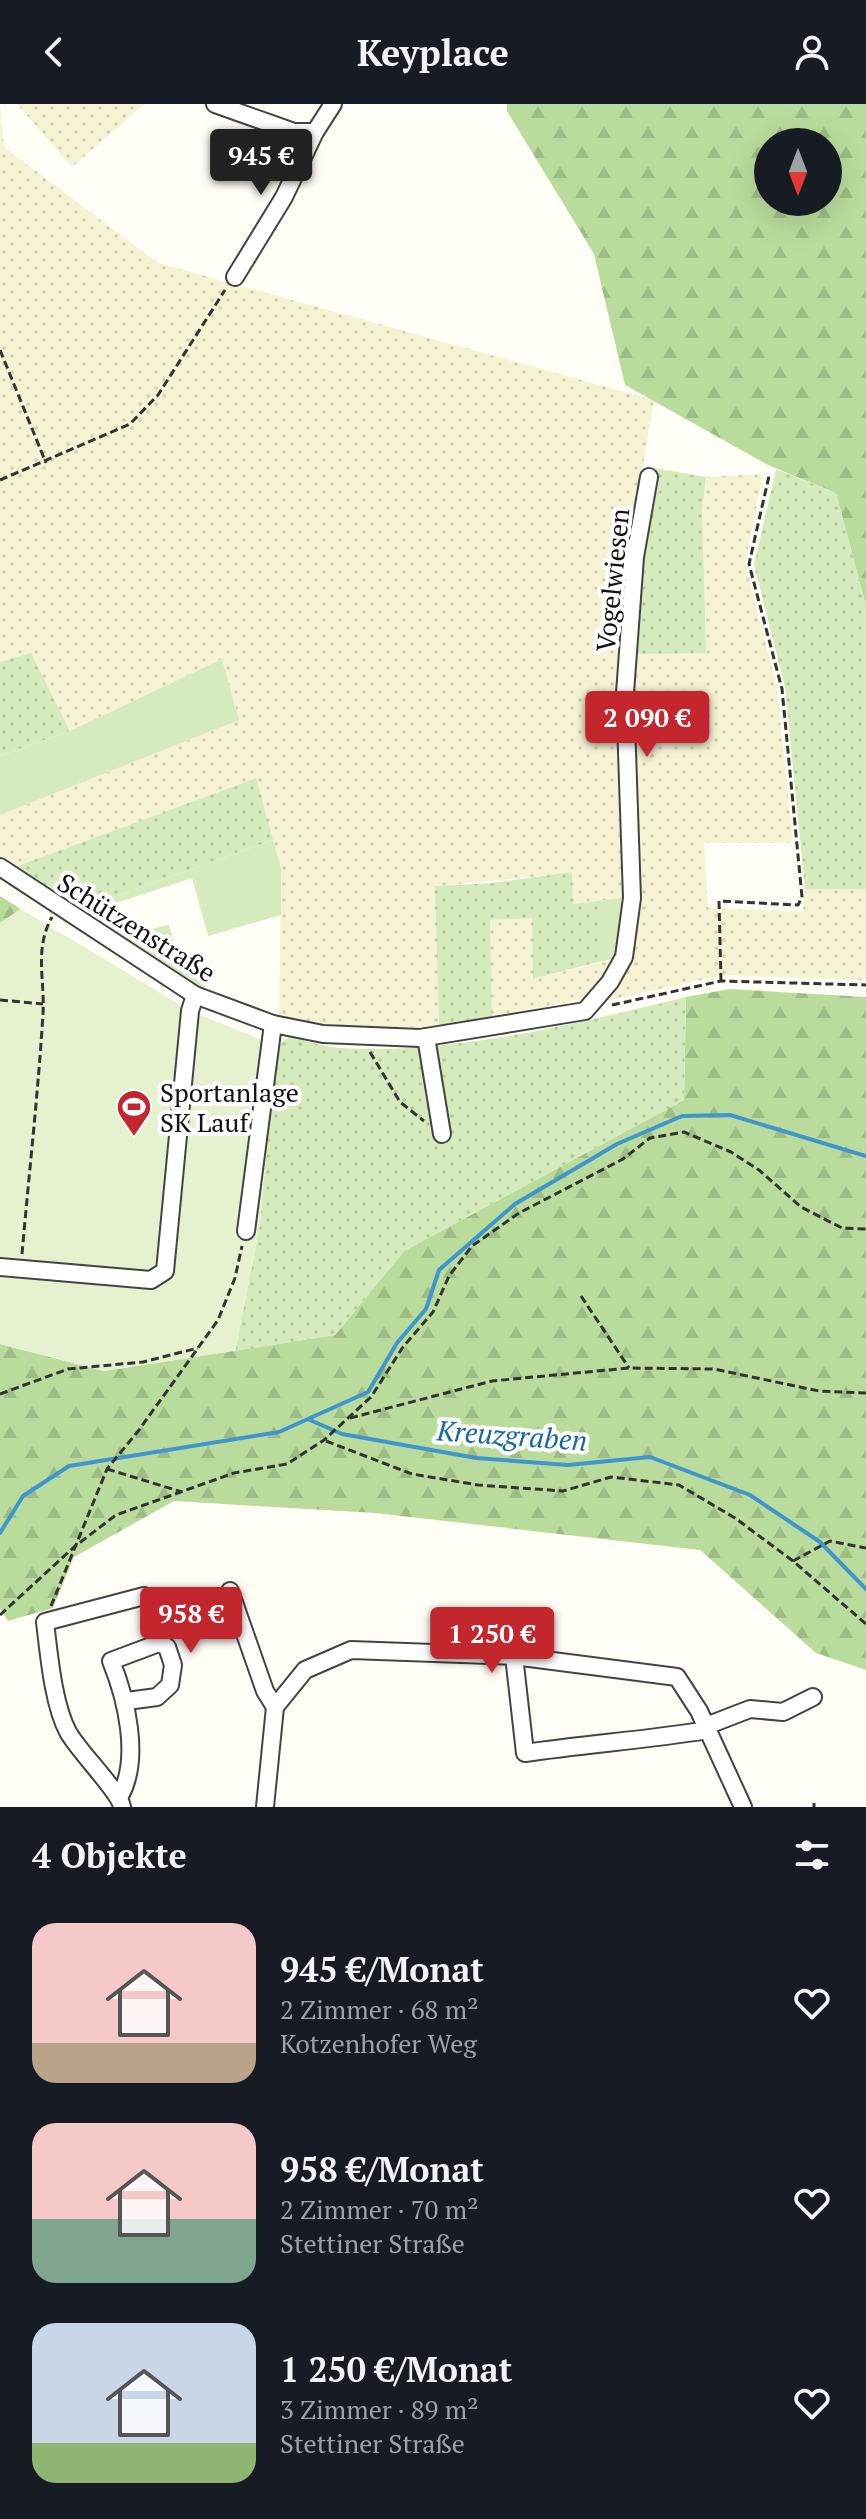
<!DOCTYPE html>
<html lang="de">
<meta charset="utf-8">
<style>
:root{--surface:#171b24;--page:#20242c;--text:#f1f3f6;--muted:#9ea1a6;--accent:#c4262e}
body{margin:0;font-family:"PT Serif",serif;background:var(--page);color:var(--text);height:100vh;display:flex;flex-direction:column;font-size:30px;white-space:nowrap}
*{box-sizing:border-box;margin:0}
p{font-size:26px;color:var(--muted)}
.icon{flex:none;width:44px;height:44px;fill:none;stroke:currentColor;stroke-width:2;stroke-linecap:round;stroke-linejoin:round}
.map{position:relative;height:1703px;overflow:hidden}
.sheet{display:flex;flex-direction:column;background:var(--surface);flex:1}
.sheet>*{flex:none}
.needle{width:52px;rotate:180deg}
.fabs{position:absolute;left:754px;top:24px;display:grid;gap:16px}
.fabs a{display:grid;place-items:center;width:88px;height:88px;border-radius:50%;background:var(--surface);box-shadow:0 8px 32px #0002;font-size:40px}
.price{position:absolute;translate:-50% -68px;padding:0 18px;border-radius:8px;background:var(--accent);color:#fff;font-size:26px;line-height:52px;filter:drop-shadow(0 2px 4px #0008)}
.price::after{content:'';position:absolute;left:50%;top:48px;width:24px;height:18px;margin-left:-12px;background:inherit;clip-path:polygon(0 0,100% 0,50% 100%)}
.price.current{background:#222;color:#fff}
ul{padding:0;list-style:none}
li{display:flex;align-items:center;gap:24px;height:200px;padding:0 32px}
li span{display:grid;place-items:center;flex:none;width:224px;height:160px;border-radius:24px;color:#555}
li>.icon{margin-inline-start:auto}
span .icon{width:96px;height:96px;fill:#fffc;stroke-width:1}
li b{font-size:34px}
h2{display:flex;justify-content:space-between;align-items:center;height:96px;padding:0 32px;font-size:34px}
header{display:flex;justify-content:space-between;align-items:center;height:104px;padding:0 32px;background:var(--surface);font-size:36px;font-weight:800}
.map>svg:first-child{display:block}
</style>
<header><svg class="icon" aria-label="back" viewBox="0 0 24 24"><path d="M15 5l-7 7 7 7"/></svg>Keyplace<svg class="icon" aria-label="person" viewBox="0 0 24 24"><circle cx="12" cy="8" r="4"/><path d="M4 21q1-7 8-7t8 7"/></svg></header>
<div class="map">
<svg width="866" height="1703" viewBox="0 0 866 1703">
<defs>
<pattern id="farmland-dots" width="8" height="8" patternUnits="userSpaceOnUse" patternTransform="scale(2)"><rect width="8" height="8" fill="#f6f3d4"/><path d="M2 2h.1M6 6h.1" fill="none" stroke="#d2cfb5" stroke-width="1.8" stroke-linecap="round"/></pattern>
<pattern id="forest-firs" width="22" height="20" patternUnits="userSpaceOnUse" patternTransform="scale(2)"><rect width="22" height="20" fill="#b9dc9c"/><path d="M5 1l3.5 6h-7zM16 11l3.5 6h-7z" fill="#9ebc85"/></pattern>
<pattern id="garden-dots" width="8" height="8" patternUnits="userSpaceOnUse" patternTransform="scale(2)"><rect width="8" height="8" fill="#d5ebbd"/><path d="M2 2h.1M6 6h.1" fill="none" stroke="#b6c8a1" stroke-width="1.8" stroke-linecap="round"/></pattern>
</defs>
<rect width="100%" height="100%" fill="#fffdf5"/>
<g fill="url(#farmland-dots)">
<polygon points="0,0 4,43 158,159 654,296 629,445 628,793 573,801 572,769 436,782 439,923 330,926 279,913 281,764 255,674 12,764 0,756 0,711 239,616 222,555 70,627 31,550 0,558"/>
<polygon points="17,0 145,0 72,63"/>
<polygon points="763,370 745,460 777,584 793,739 704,739 708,804 803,808 805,785 866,785 866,876 724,871 596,899 629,853 629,590 633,550 702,407 706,373"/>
<polygon points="532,813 534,875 618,854 591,894 492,912 489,816"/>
</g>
<g fill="#d5ebbd">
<polygon points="222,555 239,616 0,711 0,652 70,627"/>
<polygon points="273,736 281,764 281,811 208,832 192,774 113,800 125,831 169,821 177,850 208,863 205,886 194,883 75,807"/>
<polygon points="628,793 618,854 598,858 598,797"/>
</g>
<g fill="url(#forest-firs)" fill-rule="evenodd">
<path d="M507,0H866V502L836,389L768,361L625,281L594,150L507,7ZM768,38H828V98H768Z"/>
<polygon points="0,792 21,805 0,819"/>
<polygon points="730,885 866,893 866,1566 816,1549 700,1446 375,1409 174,1397 74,1453 53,1504 8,1517 0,1505 0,1240 104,1267 335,1231 404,1147 684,996 686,893"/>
</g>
<g fill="url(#garden-dots)">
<polygon points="655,364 706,373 702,407 706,549 633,550 639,455"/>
<polygon points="776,365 836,389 866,502 866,785 805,785 785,583 754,461"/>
<polygon points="31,549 70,627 0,652 0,558"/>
<polygon points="256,674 273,736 75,807 12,764"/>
<polygon points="572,768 573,800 598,797 598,858 533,875 532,814 490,816 492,912 439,923 435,782 492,779"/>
<path d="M686,893L684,996L404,1147L335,1231L235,1247L259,1126L277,942L289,933C307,937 325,943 343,944C454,951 578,919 686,893Z"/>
</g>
<polygon fill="#e6f2cf" points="21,805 190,907 277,942 259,1126 235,1247 104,1267 0,1240 0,819"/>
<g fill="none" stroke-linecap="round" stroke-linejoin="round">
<g stroke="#3f96cf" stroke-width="4">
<polyline points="310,1316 342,1330 476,1354 568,1361 650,1353 750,1391 820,1438 866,1485"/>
<polyline points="0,1429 23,1392 69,1362 279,1328 368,1288 397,1239 426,1205 439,1166 515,1100 617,1040 682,1012 730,1011 866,1052"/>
</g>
<defs>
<g id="minor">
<polyline points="215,0 294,28 315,28"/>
<polyline points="235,173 284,93 315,28 333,0"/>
<polyline points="0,763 195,891 273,920 323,930 420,934 585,907 610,878 624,853 632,794 625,589 635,453 649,373"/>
<polyline points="426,933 442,1030"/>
<polyline points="246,1127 273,920"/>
<polyline points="0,1163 151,1176 165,1167 190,907 195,891"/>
<polyline points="230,1487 265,1587 275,1603"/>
<path d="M514,1552L525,1649C586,1640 646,1636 708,1626"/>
<polyline points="706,1622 750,1605 783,1608 813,1593"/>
<path d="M120,1692C141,1654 126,1594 111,1557L159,1539L167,1543L173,1561L170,1581L157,1593L127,1597"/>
<path d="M122,1703C120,1688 79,1648 68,1628C53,1600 49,1550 45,1518L144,1492"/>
<polyline points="265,1703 275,1603 305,1566 351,1546 514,1552 677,1573 699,1607 743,1703"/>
</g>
</defs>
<use href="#minor" stroke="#444" stroke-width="20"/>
<g stroke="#333" stroke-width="3" stroke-dasharray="8 4" stroke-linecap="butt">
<polyline points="0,246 46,359"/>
<polyline points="0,376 130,320 158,291 225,186"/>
<polyline points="721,877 719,797 798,801 802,793 782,585 749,460 769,372"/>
<polyline points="0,896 43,900"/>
<polyline points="612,901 721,877 866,881"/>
<polyline points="370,948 400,998 424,1017"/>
<path d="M22,1150C29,1070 38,990 43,910C45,875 34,845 52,813"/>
<polyline points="581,1192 629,1264"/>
<polyline points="0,1290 68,1265 143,1258 198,1244"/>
<polyline points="350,1314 492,1277 629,1264 714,1265 819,1287 866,1289"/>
<polyline points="326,1337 412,1370 478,1381 563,1387 611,1373 679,1381 735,1414 793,1457 866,1520"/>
<polyline points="107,1365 182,1388"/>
<polyline points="793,1457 830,1437 866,1444"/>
<polyline points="51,1502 107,1365 139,1326 218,1216 235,1174 242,1142"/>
<polyline points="0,1511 74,1443 116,1411 234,1369 287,1360 324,1336 371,1293 403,1243 433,1208 449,1172 472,1142 519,1109 623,1055 650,1034 684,1028 731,1048 759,1066 801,1103 842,1124 866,1125"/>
<polyline points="814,1703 814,1699"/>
</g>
<use href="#minor" stroke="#fff" stroke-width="16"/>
</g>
<defs>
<symbol id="stadium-pin" viewBox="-11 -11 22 30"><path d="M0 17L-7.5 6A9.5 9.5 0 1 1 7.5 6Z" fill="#c4262e" stroke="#fff"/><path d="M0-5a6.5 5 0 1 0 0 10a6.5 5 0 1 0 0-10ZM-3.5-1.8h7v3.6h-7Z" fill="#fff"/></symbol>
</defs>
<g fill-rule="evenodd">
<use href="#stadium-pin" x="114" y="983" width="40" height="54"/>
</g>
<g text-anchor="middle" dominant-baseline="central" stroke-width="8" stroke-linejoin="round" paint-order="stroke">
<g font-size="26" fill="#111" stroke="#fff">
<text transform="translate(612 476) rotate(-84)">Vogelwiesen</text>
<text transform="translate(137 823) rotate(32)">Schützenstraße</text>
</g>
<g font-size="26" fill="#111" stroke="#fff" text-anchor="start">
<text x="160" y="988">Sportanlage<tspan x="160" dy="30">SK Lauf</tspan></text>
</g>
<g font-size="28" font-style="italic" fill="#1768a6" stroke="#fff">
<text transform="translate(512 1331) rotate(4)">Kreuzgraben</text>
</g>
</g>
</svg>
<div class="fabs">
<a><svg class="needle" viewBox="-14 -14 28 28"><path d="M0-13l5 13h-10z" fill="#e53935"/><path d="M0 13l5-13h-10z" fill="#9ea1a6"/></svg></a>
</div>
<b class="price current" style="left:261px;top:93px">945 €</b>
<b class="price" style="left:647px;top:655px">2 090 €</b>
<b class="price" style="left:191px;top:1551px">958 €</b>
<b class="price" style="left:492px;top:1571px">1 250 €</b>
</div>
<section class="sheet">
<h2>4 Objekte<svg class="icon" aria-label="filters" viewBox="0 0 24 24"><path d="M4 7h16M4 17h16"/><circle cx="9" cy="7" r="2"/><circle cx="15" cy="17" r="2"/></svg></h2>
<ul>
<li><span style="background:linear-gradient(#f6c9c9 75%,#b9a48a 0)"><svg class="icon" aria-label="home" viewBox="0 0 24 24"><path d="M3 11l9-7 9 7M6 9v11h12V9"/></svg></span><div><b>945 €/Monat</b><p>2 Zimmer · 68 m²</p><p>Kotzenhofer Weg</p></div><svg class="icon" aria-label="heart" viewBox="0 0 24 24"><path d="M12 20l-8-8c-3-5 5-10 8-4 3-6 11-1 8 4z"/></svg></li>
<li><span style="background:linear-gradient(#f6c9c9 60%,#7fa58c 0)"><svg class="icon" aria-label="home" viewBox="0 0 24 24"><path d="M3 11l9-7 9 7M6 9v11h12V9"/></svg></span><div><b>958 €/Monat</b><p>2 Zimmer · 70 m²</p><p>Stettiner Straße</p></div><svg class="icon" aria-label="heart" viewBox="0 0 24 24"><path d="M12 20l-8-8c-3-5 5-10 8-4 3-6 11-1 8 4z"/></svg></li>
<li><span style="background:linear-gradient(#c9d6e8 75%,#8fb573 0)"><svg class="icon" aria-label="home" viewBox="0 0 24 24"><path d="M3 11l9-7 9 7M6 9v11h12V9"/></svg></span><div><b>1 250 €/Monat</b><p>3 Zimmer · 89 m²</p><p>Stettiner Straße</p></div><svg class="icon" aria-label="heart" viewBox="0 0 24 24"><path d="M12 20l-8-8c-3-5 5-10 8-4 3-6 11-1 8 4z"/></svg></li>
</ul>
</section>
